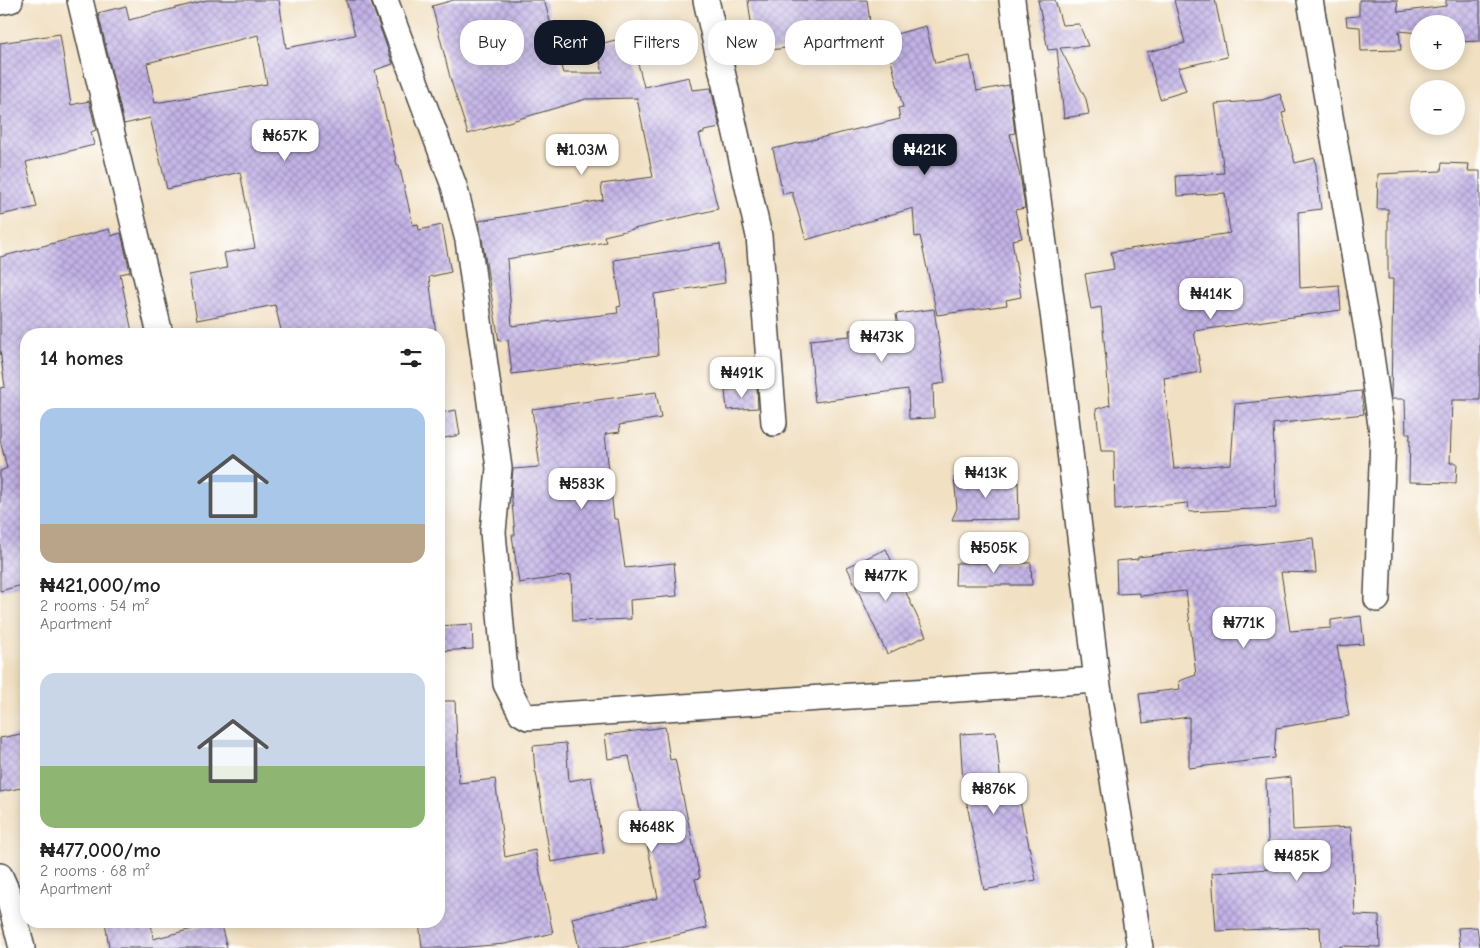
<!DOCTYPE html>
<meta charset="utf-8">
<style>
:root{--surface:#fff;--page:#f6f6f6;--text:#222;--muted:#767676;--accent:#111827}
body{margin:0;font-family:"Comic Neue",sans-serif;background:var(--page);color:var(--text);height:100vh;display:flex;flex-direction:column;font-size:19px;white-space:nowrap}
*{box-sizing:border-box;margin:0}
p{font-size:16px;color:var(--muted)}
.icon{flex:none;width:28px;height:28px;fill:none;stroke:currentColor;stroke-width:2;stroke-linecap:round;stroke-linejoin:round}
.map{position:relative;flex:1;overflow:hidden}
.side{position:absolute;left:20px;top:328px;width:425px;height:600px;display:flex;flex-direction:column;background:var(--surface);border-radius:20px;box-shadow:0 2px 12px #0003}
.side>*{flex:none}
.guide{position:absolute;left:460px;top:20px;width:475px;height:45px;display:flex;gap:10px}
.controls{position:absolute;left:1410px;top:15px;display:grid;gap:10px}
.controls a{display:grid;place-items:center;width:55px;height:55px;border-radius:50%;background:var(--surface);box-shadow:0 2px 12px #0003;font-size:25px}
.price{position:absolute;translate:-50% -42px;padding:0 11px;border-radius:10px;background:#fff;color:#222;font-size:16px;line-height:32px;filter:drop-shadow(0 1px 2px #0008)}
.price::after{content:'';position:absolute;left:50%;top:30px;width:15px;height:11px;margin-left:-8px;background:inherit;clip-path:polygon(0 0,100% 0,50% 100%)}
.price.active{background:var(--accent);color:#fff}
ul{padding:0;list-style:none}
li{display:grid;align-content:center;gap:10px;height:265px;padding:0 20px}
li span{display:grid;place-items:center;height:155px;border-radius:15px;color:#555}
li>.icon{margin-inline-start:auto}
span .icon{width:90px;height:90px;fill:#fffc;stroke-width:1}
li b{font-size:21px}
h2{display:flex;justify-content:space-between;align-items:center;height:60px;padding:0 20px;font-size:21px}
.pill{padding:0 18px;border-radius:20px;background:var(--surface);box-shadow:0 2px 12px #0003;font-size:18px;line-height:45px}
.pill.active{background:var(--accent);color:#fff}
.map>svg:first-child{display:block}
</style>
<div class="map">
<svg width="1480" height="948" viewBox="0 0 1480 948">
<defs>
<pattern id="building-cross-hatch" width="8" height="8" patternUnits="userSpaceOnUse" patternTransform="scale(1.25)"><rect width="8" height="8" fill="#c3b3e7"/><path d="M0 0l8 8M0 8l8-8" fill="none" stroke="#9f92bb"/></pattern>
</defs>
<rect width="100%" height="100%" fill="#fff"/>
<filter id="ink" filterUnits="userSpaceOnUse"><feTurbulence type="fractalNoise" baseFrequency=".02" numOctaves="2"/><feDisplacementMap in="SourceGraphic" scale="10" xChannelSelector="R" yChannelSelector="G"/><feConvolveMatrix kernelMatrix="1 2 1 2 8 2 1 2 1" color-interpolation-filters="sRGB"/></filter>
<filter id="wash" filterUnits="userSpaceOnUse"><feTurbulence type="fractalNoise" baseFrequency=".0096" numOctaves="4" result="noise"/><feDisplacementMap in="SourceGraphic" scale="20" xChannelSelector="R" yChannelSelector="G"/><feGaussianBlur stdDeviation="1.12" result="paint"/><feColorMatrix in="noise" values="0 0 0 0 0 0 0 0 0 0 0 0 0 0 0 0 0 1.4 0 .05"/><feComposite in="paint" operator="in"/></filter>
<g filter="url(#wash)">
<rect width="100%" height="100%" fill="#f1e0c2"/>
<g id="blocks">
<g fill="url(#building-cross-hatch)" fill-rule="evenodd">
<path d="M207,0H279L286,48L355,35L346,0H371L372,5L393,64L375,70L397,165H399L413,225L418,224L419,230L442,225L451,272L429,277L436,334H282L275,305L197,320L189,275L227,268L224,253L255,248L240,172L167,189L150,118L124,124L98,13L126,6L129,20ZM258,35L267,84L155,103L147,63Z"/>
<polygon points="454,0 544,0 552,28 550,28 563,73 603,73 596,45 631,36 644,87 689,77 692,90 711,88 720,128 704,131 704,133 699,134 718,209 604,236 606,242 507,259 512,326 618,313 617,307 621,306 614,260 720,244 725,283 654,294 658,355 512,374 508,340 499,341 479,221 603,200 601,184 653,177 637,98 586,99 468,134 451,81 432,6"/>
<polygon points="748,0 867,0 871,30 830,35 831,42 755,52"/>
<polygon points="1038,0 1055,0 1062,25 1079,24 1088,46 1060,48 1086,99 1089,114 1064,118 1057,49 1048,50"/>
<polygon points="1174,0 1215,0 1227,57 1178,68 1186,91 1160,99 1147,52 1185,43"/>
<polygon points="1359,0 1397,0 1398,12 1446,6 1446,0 1480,0 1480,41 1456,42 1456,24 1419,24 1419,33 1399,31 1401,50 1361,51 1360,27 1347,26 1346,17 1359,16"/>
<polygon points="926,26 935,63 970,56 977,91 1009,85 1015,133 1010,134 1021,181 1025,208 1015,210 1022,238 1012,240 1021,297 1006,300 1007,305 937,315 920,236 915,237 913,208 806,240 792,192 783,194 773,149 900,119 898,108 903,107 885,37"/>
<polygon points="60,34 71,105 89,101 96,130 91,132 94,145 26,162 37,207 0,215 0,43"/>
<polygon points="1280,94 1286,112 1282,113 1295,163 1315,158 1321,209 1298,212 1300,288 1339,285 1341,310 1194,331 1201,372 1164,378 1174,469 1231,464 1235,404 1361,391 1364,414 1273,424 1276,508 1189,512 1188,503 1115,510 1114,451 1101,451 1096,409 1110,405 1101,307 1091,309 1085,274 1114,269 1111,252 1230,233 1225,193 1177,196 1176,176 1224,173 1215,104 1262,100"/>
<polygon points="1442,163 1469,164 1468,171 1480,171 1480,400 1452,400 1450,463 1457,463 1456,483 1409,482 1410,434 1406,434 1405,399 1392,399 1391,397 1393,279 1388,279 1388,209 1377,209 1378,174 1441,171"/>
<polygon points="109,229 111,236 121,233 130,272 120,274 132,332 122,334 26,334 26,584 0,591 0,471 7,468 0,440 0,388 5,387 0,350 0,257"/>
<polygon points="934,309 945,383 933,385 934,418 909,419 908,389 815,402 812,376 813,376 810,340 850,336 849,330 898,327 896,314"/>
<polygon points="757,387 758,408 727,410 725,390"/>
<polygon points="656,392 661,418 619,425 620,432 605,434 614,519 618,519 625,568 674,563 677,596 630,600 631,619 573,621 571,575 519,583 512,535 515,535 511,492 513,469 540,467 532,409"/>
<polygon points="456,410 460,435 439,439 439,413"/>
<polygon points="973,476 974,481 1018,479 1019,519 952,520 957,508 954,477"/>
<polygon points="1313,538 1316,573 1281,572 1290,631 1331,628 1331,620 1361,616 1364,644 1337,646 1349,716 1276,728 1274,758 1189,768 1189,717 1143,723 1139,694 1180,689 1179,681 1196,675 1186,591 1140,596 1140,593 1117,594 1116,561 1138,559 1138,557"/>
<polygon points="886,549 926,636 887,654 847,567"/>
<polygon points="956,563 1031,563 1032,585 955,585"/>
<polygon points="472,624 473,649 439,651 439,626"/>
<polygon points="439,701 455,701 459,783 495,779 505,857 535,850 553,933 505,944 456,948 422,948 419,921 439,921"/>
<polygon points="665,727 670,760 675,759 700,878 695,879 707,928 621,948 579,948 572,918 658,898 629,756 608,759 605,735"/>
<polygon points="996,732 1001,785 1016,782 1036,880 984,890 963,784 960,734"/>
<polygon points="26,733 26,787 0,792 0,738"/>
<polygon points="566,743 569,781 591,777 604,853 551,862 536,772 535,772 533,746"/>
<polygon points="1291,777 1293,830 1351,827 1355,915 1379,916 1380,947 1340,946 1340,948 1321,948 1320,927 1216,931 1212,873 1269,869 1266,780"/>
<polygon points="105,921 151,921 153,939 220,922 227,948 109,948"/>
<polygon points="1477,927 1480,948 1460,948 1458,928"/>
</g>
</g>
</g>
<g filter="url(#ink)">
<use href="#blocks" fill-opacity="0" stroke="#494642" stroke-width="1"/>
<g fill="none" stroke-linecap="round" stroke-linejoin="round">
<defs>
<g id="minor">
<polyline points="80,0 160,334"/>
<polyline points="385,0 454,186 468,240 499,468 493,532 506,684 521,713 528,717 1097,680"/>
<polyline points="706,0 759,236 774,423"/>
<polyline points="1012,0 1059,359 1097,680 1140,948"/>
<polyline points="1310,0 1368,335 1383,439 1377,599"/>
<polyline points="0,2 10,0"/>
<polyline points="0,876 8,894 22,948"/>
</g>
</defs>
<use href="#minor" stroke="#494642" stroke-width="28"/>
<use href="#minor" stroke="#fff" stroke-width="25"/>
</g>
</g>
</svg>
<div class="controls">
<a>+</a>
<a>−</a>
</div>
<b class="price" style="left:285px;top:162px">₦657K</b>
<b class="price" style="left:582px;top:176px">₦1.03M</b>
<b class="price active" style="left:925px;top:176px">₦421K</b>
<b class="price" style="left:1211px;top:320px">₦414K</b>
<b class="price" style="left:882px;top:363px">₦473K</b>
<b class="price" style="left:742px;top:399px">₦491K</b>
<b class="price" style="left:986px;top:499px">₦413K</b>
<b class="price" style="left:582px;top:510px">₦583K</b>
<b class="price" style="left:994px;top:574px">₦505K</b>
<b class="price" style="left:886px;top:602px">₦477K</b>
<b class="price" style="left:1244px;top:649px">₦771K</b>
<b class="price" style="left:994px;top:815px">₦876K</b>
<b class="price" style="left:652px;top:853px">₦648K</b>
<b class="price" style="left:1297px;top:882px">₦485K</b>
<div class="guide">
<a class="pill">Buy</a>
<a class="pill active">Rent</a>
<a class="pill">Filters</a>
<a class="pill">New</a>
<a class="pill">Apartment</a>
</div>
<section class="side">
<h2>14 homes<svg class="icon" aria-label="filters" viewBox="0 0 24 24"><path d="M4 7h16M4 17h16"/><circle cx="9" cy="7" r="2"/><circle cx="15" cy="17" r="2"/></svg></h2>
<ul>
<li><span style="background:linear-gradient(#a9c7e8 75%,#b9a48a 0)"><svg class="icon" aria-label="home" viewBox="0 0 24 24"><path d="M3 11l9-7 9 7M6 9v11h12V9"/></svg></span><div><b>₦421,000/mo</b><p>2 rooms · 54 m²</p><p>Apartment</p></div></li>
<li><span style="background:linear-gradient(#c9d6e8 60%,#8fb573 0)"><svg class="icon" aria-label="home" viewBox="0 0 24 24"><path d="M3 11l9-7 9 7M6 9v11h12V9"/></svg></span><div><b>₦477,000/mo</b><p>2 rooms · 68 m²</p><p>Apartment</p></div></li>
</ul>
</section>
</div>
